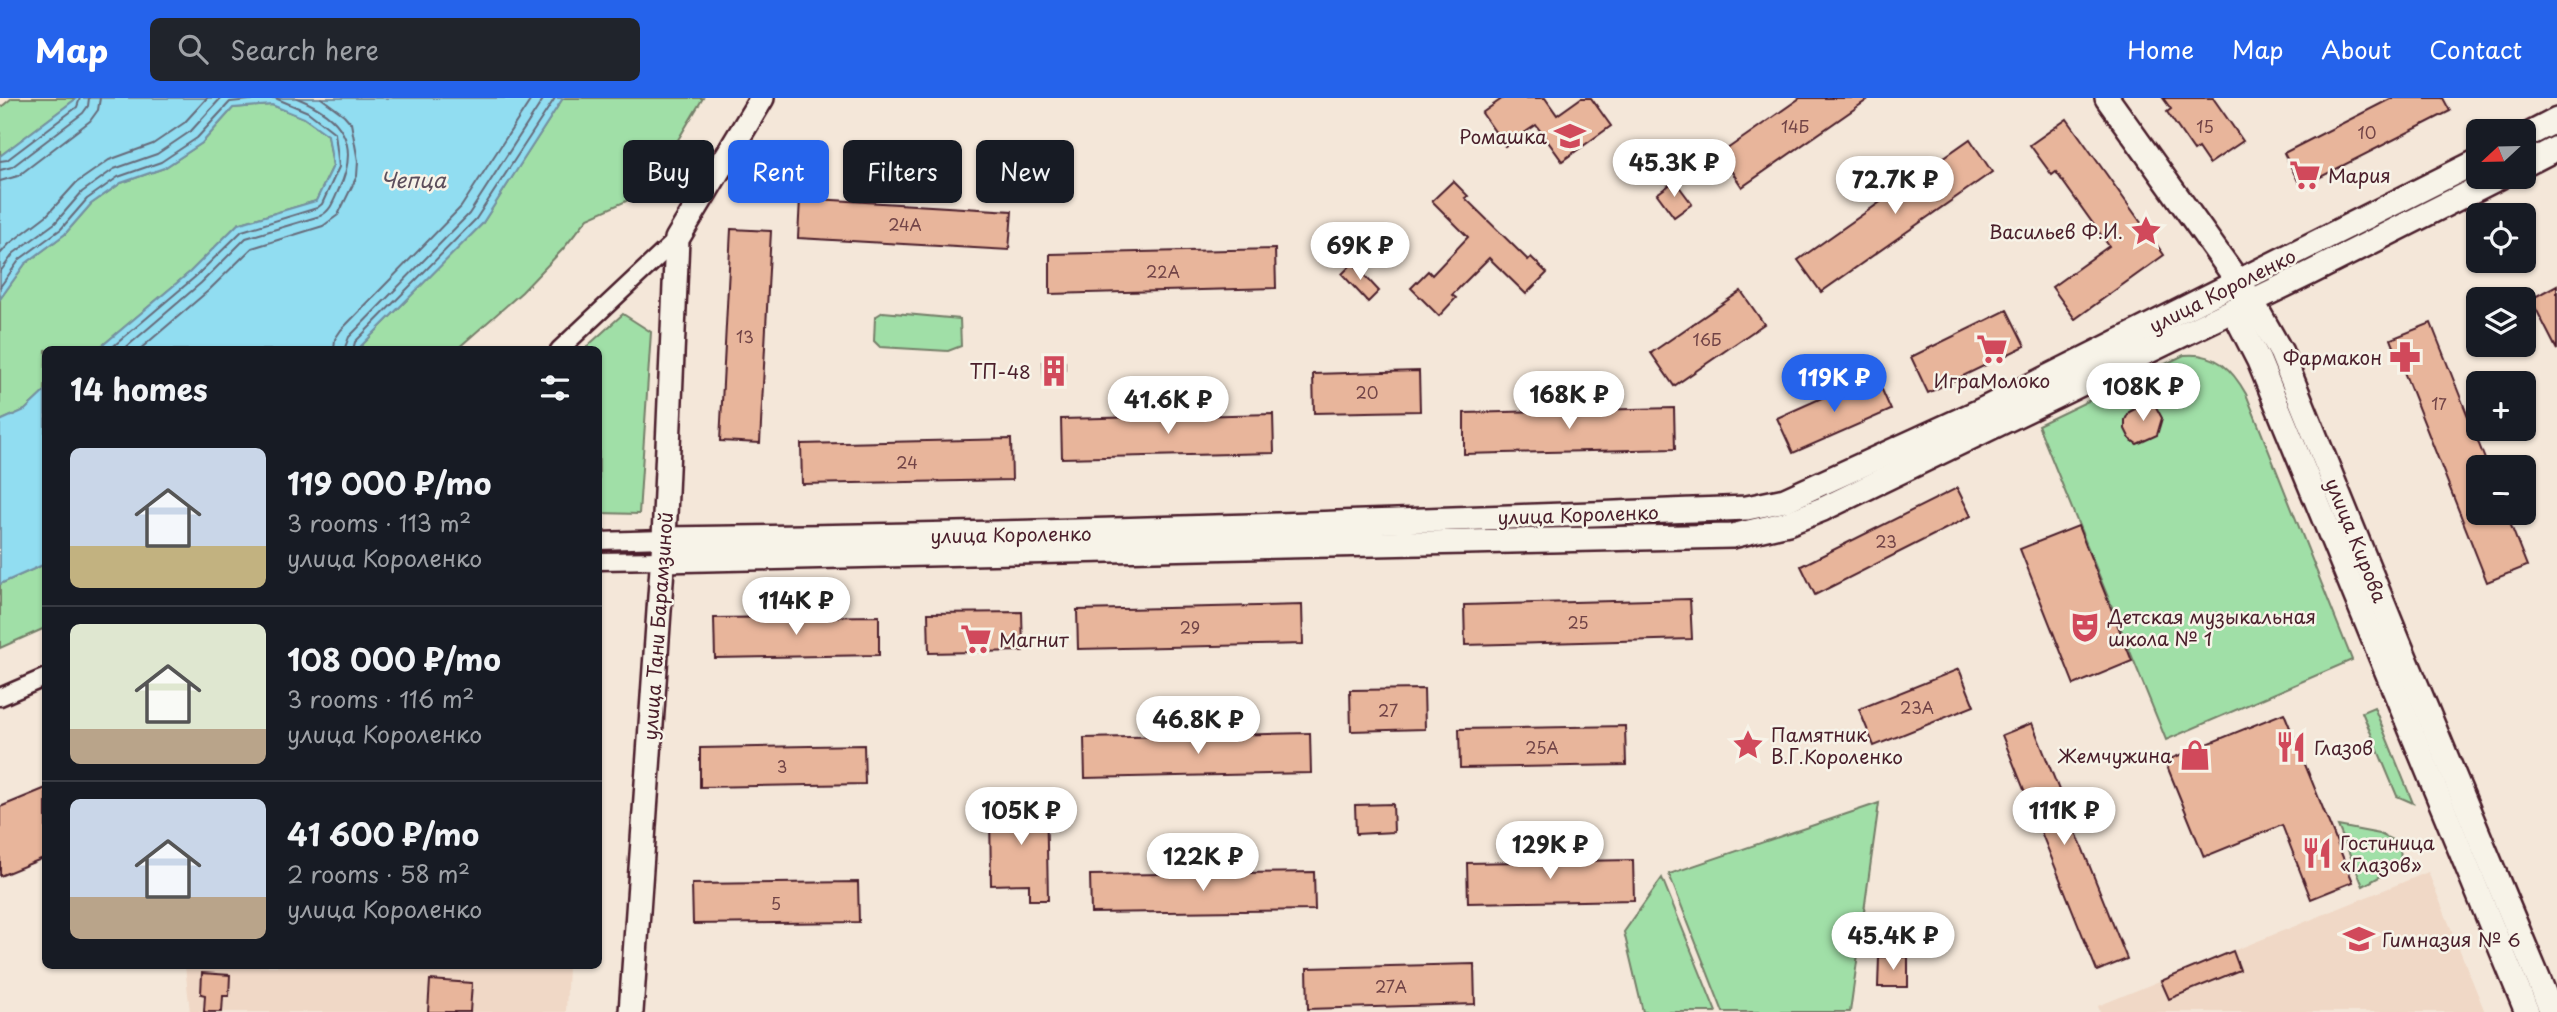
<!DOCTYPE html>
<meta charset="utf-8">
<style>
:root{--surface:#171b24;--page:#20242c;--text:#f1f3f6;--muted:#9ea1a6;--line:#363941;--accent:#2563eb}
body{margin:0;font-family:"Playpen Sans",sans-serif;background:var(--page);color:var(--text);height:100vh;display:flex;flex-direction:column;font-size:26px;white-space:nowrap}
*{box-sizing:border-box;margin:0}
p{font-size:23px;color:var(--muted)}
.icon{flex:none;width:38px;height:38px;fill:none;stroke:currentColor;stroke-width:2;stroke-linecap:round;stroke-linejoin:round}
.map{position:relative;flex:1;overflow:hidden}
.details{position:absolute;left:42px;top:248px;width:560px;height:623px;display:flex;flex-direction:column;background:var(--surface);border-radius:10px;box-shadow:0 2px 5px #0004}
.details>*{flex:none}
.hud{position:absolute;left:623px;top:42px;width:665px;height:63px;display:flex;gap:14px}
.needle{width:46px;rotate:248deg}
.controls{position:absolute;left:2466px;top:21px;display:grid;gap:14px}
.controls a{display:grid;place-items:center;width:70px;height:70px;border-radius:10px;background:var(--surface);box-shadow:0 2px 5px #0004;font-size:35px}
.price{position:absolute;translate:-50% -60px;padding:0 16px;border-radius:24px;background:#fff;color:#222;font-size:23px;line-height:46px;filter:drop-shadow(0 2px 4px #0008)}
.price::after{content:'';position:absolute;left:50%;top:42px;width:21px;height:16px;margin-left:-10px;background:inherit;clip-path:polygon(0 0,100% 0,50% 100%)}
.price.current{background:var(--accent);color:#fff}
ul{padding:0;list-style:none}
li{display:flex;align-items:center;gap:21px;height:175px;padding:0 28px}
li+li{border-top:2px solid var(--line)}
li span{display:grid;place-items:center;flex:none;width:196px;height:140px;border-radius:10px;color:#555}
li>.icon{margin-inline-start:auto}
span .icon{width:84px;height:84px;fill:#fffc;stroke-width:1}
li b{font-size:30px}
h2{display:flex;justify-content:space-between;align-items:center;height:84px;padding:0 28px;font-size:30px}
.chip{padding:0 24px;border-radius:10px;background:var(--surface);box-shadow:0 2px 5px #0004;font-size:24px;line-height:63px}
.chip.current{background:var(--accent);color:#fff}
header{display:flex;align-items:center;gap:42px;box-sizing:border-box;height:98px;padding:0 35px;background:var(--accent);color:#fff}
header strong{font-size:33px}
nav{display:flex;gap:38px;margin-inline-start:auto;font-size:24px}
.search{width:490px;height:63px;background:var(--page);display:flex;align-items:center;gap:18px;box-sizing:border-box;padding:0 24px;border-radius:10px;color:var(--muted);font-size:26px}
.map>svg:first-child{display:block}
</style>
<header>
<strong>Map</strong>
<div class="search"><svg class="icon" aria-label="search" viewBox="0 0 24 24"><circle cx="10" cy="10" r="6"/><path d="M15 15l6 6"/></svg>Search here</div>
<nav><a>Home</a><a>Map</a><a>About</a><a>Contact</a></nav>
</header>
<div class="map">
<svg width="2557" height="914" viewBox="0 0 2557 914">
<rect width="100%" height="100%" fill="#f4e7d9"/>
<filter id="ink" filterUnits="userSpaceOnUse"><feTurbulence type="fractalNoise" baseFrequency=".0143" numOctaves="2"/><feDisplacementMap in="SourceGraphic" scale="14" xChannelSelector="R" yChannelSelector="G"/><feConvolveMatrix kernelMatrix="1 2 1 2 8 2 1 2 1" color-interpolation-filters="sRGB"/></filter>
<g filter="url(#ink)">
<g fill="#f0d8c6">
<polygon points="2428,774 2485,914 2100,914 2098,908"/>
<polygon points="185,868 568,868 566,914 190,914"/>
</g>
<g fill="#a0dfa7" stroke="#757f69" stroke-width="2">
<polygon points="12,0 77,0 0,58 0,10"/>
<polygon points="563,0 703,0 655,80 631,101 588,120 563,151 522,194 456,252 357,252 482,126"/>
<polygon points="272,7 304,20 328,37 333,68 316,103 238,126 190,174 97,252 46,252 45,293 25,312 0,323 0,201 25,166 65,136 91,106 121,85 164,70 202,45 233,10"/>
<polygon points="883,214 960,221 961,248 948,253 880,249 874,243 875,219"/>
<polygon points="623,216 651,234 639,416 599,415 598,252 583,252"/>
<path d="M2184,257C2216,254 2232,271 2246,296L2352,562L2166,642L2038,327Z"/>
<polygon points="45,466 45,530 0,550 0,486"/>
<polygon points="2374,609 2413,705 2397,698 2362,614"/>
<polygon points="1879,705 1850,914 1723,914 1669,776"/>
<polygon points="2338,728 2380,736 2400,746 2401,767 2363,788"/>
<polygon points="1662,780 1716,914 1643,914 1624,834"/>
</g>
<g fill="#91ddf1" stroke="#7591a2" stroke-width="2">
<polygon points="77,0 563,0 482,126 357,252 97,252 190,174 238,126 316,103 333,68 328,37 304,20 272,7 233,10 202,45 164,70 121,85 91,106 65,136 25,166 0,201 0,58"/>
<polygon points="45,293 45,466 0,486 0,323 25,312"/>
</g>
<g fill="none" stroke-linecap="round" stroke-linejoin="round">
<g stroke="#666b7a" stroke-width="2">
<polyline points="0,63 7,62 77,9 80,0"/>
<polyline points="0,72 12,69 83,15 88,8 89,0"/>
<polyline points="0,83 18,78 90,23 98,12 100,0"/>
<polyline points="0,156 9,146 47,117 76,85 109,62 153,46 184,25 207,0"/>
<polyline points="0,174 14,155 55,125 82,94 114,71 157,56 191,33 221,0"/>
<polyline points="0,189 20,161 61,131 87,101 118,79 161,64 197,40 230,4 268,0"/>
<polyline points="109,252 195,179 242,133 317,110 322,106 339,69 335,35 308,14 275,0"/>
<path d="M123,252L201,185L246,140L320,118C331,113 334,102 339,91C361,45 341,18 297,0"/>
<polyline points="139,252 208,193 252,150 323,128 338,117 357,78 358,63 351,25 344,17 321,0"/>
<polyline points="334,252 335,241 341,232 461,109 532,0"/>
<polyline points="344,252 349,239 469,116 544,0"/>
<polyline points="353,252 355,244 476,121 555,0"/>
</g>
</g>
<g fill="#e8b59b" stroke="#4a1f2b" stroke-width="2">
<polygon points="1503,0 1545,0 1557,17 1581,0 1591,0 1611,28 1562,63 1536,27 1505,48 1482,15"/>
<polygon points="1800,0 1870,0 1742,89 1720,56"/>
<polygon points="2163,0 2213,0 2243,43 2209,66 2198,50 2194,53 2167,14 2171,11"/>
<polygon points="2392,0 2443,0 2450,13 2301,89 2284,55"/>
<polygon points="2067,21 2164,157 2075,221 2052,189 2109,148 2056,74 2052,77 2030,47"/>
<polygon points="1970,41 1992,74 1821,194 1798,162"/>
<polygon points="1453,83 1468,98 1465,100 1528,162 1531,159 1547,175 1526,196 1489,160 1452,197 1456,200 1439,218 1411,190 1428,173 1432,177 1468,139 1432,103"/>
<polygon points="1675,83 1692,106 1674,119 1657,96"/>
<polygon points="800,100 1012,113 1009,152 798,140"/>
<polygon points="731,131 771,133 760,345 720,343"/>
<polygon points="1275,151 1276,190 1050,196 1050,156"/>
<polygon points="1353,165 1379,193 1368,204 1342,176"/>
<polygon points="2557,187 2557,252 2531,201"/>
<polygon points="1741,193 1764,226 1674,288 1651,255"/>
<polygon points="2007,212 2025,248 1928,295 1911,259"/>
<polygon points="2431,225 2488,369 2478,369 2478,415 2506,415 2527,468 2487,484 2391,241"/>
<polygon points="1043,264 1065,264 1065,282 1044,282"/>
<polygon points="1419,273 1420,313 1314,315 1313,276"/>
<polygon points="1875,276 1891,312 1793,355 1777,320"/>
<polygon points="2149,304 2156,309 2162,320 2157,337 2137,346 2130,341 2125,331 2125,322 2129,314"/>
<polygon points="1674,310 1675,351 1464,356 1464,315"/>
<polygon points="1273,316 1274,355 1062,360 1061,321"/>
<polygon points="1011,341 1012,382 802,386 801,346"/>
<polygon points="1957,390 1971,418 1815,497 1801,468"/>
<polygon points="2078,428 2132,563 2074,587 2020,451"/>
<polygon points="1690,501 1692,541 1465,547 1464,507"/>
<polygon points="1302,507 1303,546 1078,551 1077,512"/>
<polygon points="1022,514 1023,553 929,555 928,515"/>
<polygon points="879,518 879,557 715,560 714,520"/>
<polygon points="1959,571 1974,608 1874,648 1859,611"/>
<polygon points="1424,591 1425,631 1351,633 1350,592"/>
<polygon points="2284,615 2353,784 2311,801 2282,727 2204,759 2165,663"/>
<polygon points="2032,625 2127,861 2097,873 2002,637"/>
<polygon points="1625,628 1626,667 1460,670 1459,631"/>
<polygon points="1310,635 1311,675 1085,680 1084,640"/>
<polygon points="864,647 865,686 700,689 700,650"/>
<polygon points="46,690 46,759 0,778 0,709"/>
<polygon points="1027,695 1046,695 1048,802 1029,802 1029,786 991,787 990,713 1027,712"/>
<polygon points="1393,706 1394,734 1356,736 1355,707"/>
<polygon points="1633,762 1634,802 1468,805 1467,765"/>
<polygon points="1314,774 1315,812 1091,815 1090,777"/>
<polygon points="858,784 859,824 693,826 692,786"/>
<polygon points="2233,853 2240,872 2169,901 2161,883"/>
<polygon points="1879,859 1908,859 1908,889 1878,889"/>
<polygon points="1474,866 1475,906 1308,911 1307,870"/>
<polygon points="202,875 230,877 229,898 223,898 222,914 204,914 205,897 201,896"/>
<polygon points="430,882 472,885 470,914 428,914"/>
</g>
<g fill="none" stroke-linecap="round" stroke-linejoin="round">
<defs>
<g id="street">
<polyline points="559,252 677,141"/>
<polyline points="598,443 664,441"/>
<polyline points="598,463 663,462"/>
<polyline points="0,599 46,579"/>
</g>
<g id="secondary">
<polyline points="2107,0 2252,203 2281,254 2399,545 2552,914"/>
<polyline points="2524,39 2557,22"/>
<polyline points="2524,67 2557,50"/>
<polyline points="2233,212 2259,263 2527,914"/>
<path d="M664,441C1026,437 1386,424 1747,410L1785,402L1980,313L2478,63"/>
<polyline points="663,462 1732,438 1788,425 1823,411 2308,176 2500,79"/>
<polyline points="631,914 664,441 677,141 762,0"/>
</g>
</defs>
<use href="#street" stroke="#4a1f2b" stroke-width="21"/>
<use href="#secondary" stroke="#4a1f2b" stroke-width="28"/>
<use href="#street" stroke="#f7f3e8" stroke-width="16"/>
<use href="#secondary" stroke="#f7f3e8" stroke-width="23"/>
</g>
</g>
<defs>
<symbol id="school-bare" viewBox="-9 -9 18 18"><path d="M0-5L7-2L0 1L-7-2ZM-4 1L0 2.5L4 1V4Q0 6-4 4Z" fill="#d1495b" stroke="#f7f3e8" stroke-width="2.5" paint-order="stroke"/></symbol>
<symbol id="supermarket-bare" viewBox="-9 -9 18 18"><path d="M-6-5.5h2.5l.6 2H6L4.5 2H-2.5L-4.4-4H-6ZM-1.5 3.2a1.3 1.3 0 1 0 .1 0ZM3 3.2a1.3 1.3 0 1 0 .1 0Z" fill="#d1495b" stroke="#f7f3e8" stroke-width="2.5" paint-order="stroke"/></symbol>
<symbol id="sight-bare" viewBox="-9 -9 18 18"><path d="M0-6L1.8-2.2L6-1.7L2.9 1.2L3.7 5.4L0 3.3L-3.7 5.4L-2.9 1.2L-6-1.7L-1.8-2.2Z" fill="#d1495b" stroke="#f7f3e8" stroke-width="2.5" paint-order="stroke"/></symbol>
<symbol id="pharmacy-bare" viewBox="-9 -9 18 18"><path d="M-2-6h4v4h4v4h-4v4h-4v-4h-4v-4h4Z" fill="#d1495b" stroke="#f7f3e8" stroke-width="2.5" paint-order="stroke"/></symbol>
<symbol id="building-bare" viewBox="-9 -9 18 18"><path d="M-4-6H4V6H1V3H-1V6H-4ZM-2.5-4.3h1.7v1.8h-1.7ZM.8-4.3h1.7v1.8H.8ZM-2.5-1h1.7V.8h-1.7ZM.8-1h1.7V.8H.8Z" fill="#d1495b" stroke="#f7f3e8" stroke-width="2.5" paint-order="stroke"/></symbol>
<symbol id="theatre-bare" viewBox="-9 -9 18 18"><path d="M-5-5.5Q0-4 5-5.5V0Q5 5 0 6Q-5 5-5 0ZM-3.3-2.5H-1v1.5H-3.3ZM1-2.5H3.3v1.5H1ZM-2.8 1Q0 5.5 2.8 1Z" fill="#d1495b" stroke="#f7f3e8" stroke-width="2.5" paint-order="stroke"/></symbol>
<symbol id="restaurant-bare" viewBox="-9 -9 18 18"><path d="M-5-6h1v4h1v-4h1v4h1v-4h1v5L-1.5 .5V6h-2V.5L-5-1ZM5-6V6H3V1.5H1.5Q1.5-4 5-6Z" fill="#d1495b" stroke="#f7f3e8" stroke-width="2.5" paint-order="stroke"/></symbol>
<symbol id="shop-bare" viewBox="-9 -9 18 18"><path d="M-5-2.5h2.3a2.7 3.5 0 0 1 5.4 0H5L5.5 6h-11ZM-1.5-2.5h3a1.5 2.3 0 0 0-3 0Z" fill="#d1495b" stroke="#f7f3e8" stroke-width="2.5" paint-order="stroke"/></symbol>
</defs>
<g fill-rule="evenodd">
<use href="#school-bare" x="1548" y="16" width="44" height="44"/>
<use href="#supermarket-bare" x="2283" y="55" width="44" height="44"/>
<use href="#sight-bare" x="2124" y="111" width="44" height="44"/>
<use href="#supermarket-bare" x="1970" y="229" width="44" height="44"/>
<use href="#pharmacy-bare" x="2383" y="237" width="44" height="44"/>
<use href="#building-bare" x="1032" y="251" width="44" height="44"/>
<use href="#theatre-bare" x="2063" y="507" width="44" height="44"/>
<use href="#supermarket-bare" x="954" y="519" width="44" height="44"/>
<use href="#sight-bare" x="1726" y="625" width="44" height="44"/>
<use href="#restaurant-bare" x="2269" y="627" width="44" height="44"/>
<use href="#shop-bare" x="2173" y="635" width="44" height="44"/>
<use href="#restaurant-bare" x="2295" y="733" width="44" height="44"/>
<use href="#school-bare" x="2337" y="819" width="44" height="44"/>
</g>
<g text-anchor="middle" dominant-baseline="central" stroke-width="5" stroke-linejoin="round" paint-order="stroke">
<g font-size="16" fill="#724447">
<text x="1795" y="28">14Б</text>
<text x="2205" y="28">15</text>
<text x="2367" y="34">10</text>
<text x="905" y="126">24А</text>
<text x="1163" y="173">22А</text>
<text x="745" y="238">13</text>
<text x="1707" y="241">16Б</text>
<text x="1367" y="294">20</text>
<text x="2439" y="305">17</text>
<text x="907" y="364">24</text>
<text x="1886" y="443">23</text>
<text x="1578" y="524">25</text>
<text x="1190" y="529">29</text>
<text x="1917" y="609">23А</text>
<text x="1388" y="612">27</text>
<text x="1542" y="649">25А</text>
<text x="782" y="668">3</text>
<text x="776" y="805">5</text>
<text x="1391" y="888">27А</text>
</g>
<g font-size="19" fill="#4a1f2b" stroke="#f7f3e8" text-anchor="start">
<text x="1547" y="38" text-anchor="end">Ромашка</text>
<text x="2328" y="77">Мария</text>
<text x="2123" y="133" text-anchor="end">Васильев Ф.И.</text>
<text x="2382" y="259" text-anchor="end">Фармакон</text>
<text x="1031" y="273" text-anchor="end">ТП-48</text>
<text x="1992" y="282" text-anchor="middle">ИграМолоко</text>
<text x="2108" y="518">Детская музыкальная<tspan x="2108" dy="22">школа № 1</tspan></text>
<text x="999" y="541">Магнит</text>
<text x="1771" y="636">Памятник<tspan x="1771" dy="22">В.Г.Короленко</tspan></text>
<text x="2314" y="649">Глазов</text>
<text x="2172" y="657" text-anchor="end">Жемчужина</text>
<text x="2340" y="744">Гостиница<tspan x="2340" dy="22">«Глазов»</tspan></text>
<text x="2382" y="841">Гимназия № 6</text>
</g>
<g font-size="19" fill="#4a1f2b" stroke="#f7f3e8">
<text transform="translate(2222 192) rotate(-27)">улица Короленко</text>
<text transform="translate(1578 416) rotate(-2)">улица Короленко</text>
<text transform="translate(1011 436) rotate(-1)">улица Короленко</text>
<text transform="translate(2357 442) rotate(68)">улица Кирова</text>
<text transform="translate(657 528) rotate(-86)">улица Тани Барамзиной</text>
</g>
<g font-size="21" font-style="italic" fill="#5c4e5c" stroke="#f7f3e8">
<text x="413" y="81">Чепца</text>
</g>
</g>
</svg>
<div class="controls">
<a><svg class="needle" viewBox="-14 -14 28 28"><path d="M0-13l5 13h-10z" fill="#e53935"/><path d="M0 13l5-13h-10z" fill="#9ea1a6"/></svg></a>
<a><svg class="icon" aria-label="locate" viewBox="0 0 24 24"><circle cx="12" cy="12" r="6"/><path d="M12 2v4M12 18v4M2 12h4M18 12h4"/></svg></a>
<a><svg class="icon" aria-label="layers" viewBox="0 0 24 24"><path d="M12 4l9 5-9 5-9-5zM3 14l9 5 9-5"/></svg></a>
<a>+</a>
<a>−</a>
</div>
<b class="price" style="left:1674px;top:101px">45.3K ₽</b>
<b class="price" style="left:1895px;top:118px">72.7K ₽</b>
<b class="price" style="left:1360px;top:184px">69K ₽</b>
<b class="price current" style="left:1834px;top:316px">119K ₽</b>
<b class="price" style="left:2143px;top:325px">108K ₽</b>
<b class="price" style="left:1569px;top:333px">168K ₽</b>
<b class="price" style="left:1168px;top:338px">41.6K ₽</b>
<b class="price" style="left:796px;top:539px">114K ₽</b>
<b class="price" style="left:1198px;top:658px">46.8K ₽</b>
<b class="price" style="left:1021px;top:749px">105K ₽</b>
<b class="price" style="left:2064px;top:749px">111K ₽</b>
<b class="price" style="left:1550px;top:783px">129K ₽</b>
<b class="price" style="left:1203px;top:795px">122K ₽</b>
<b class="price" style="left:1893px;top:874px">45.4K ₽</b>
<div class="hud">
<a class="chip">Buy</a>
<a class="chip current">Rent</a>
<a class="chip">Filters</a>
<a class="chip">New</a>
</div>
<section class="details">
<h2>14 homes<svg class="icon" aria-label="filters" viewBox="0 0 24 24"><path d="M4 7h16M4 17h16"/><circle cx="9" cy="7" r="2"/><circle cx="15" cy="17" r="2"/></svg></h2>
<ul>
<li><span style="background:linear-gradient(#c9d6e8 70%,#c2b280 0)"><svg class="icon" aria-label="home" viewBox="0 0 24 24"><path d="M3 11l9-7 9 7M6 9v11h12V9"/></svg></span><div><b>119 000 ₽/mo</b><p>3 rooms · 113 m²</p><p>улица Короленко</p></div></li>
<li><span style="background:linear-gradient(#dfe7d0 75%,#b9a48a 0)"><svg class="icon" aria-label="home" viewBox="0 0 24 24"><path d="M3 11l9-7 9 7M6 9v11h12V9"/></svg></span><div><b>108 000 ₽/mo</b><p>3 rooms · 116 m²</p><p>улица Короленко</p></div></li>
<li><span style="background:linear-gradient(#c9d6e8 70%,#b9a48a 0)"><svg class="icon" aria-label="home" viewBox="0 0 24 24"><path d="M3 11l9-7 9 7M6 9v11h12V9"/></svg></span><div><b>41 600 ₽/mo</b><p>2 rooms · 58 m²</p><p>улица Короленко</p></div></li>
</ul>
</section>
</div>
